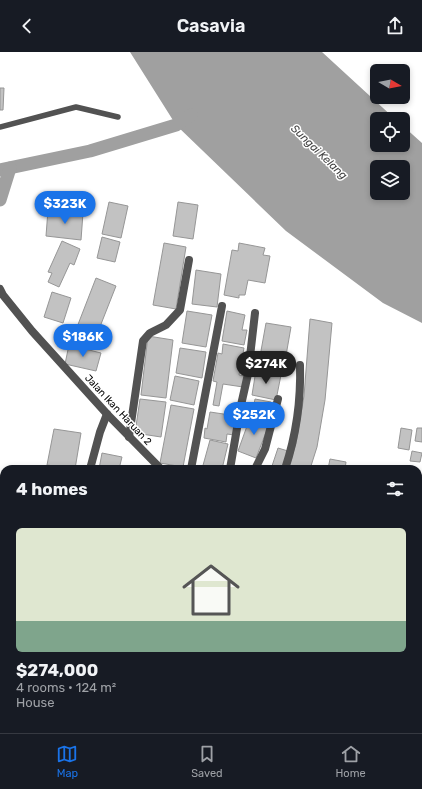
<!DOCTYPE html>
<meta charset="utf-8">
<style>
:root{--surface:#171b24;--page:#20242c;--text:#f1f3f6;--muted:#9ea1a6;--line:#363941;--accent:#1a73e8}
body{margin:0;font-family:Rubik,sans-serif;background:var(--page);color:var(--text);height:100vh;display:flex;flex-direction:column;font-size:15px;white-space:nowrap}
*{box-sizing:border-box;margin:0}
p{font-size:13px;color:var(--muted)}
.icon{flex:none;width:22px;height:22px;fill:none;stroke:currentColor;stroke-width:2;stroke-linecap:round;stroke-linejoin:round}
.map{position:relative;flex:1;overflow:hidden}
.panel{position:absolute;left:0px;top:413px;width:422px;height:268px;display:flex;flex-direction:column;background:var(--surface);border-radius:12px 12px 0 0;box-shadow:0 2px 6px #0003}
.panel>*{flex:none}
.needle{width:26px;rotate:100deg}
.fabs{position:absolute;left:370px;top:12px;display:grid;gap:8px}
.fabs a{display:grid;place-items:center;width:40px;height:40px;border-radius:6px;background:var(--surface);box-shadow:0 2px 6px #0003;font-size:20px}
.price{position:absolute;translate:-50% -34px;padding:0 9px;border-radius:14px;background:var(--accent);color:#fff;font-size:13px;line-height:26px;filter:drop-shadow(0 1px 2px #0008)}
.price::after{content:'';position:absolute;left:50%;top:24px;width:12px;height:9px;margin-left:-6px;background:inherit;clip-path:polygon(0 0,100% 0,50% 100%)}
.price.current{background:#222;color:#fff}
ul{padding:0;list-style:none}
li{display:grid;align-content:center;gap:8px;height:212px;padding:0 16px}
li+li{border-top:1px solid var(--line)}
li span{display:grid;place-items:center;height:124px;border-radius:6px;color:#555}
li>.icon{margin-inline-start:auto}
span .icon{width:72px;height:72px;fill:#fffc;stroke-width:1}
li b{font-size:17px}
h2{display:flex;justify-content:space-between;align-items:center;height:48px;padding:0 16px;font-size:17px}
header{display:flex;justify-content:space-between;align-items:center;height:52px;padding:0 16px;background:var(--surface);font-size:18px;font-weight:600}
.tab-bar{display:flex;justify-content:space-around;align-items:center;height:56px;border-top:1px solid var(--line);background:var(--surface);font-size:11px;color:var(--muted)}
.tab-bar a{display:grid;justify-items:center;gap:2px}
.tab-bar .current{color:var(--accent)}
.map>svg:first-child{display:block}
</style>
<header><svg class="icon" aria-label="back" viewBox="0 0 24 24"><path d="M15 5l-7 7 7 7"/></svg>Casavia<svg class="icon" aria-label="share" viewBox="0 0 24 24"><path d="M12 15V3M7 8l5-5 5 5M5 13v7h14v-7"/></svg></header>
<div class="map">
<svg width="422" height="681" viewBox="0 0 422 681">
<rect width="100%" height="100%" fill="#fff"/>
<path fill="#a0a0a0" fill-rule="evenodd" d="M130,0H322L395,67H377V93H403V74L422,91V271L383,251L286,179L176,73ZM377,115H403V141H377Z"/>
<g fill="none" stroke-linecap="round" stroke-linejoin="round">
<g stroke="#a0a0a0" stroke-width="13">
<polyline points="0,118 90,99 176,73 191,63"/>
<polyline points="0,148 10,116"/>
</g>
</g>
<g fill="#c2c2c2" stroke="#969696">
<polygon points="0,36 4,36 3,58 0,58"/>
<polygon points="109,150 128,154 121,186 102,182"/>
<polygon points="178,150 198,153 193,187 173,184"/>
<polygon points="48,158 83,161 81,188 46,184"/>
<polygon points="102,185 120,190 115,210 97,206"/>
<polygon points="62,189 80,197 74,213 70,211 59,235 48,230 52,221 48,220"/>
<polygon points="164,191 186,195 176,257 153,253"/>
<polygon points="239,191 265,196 263,203 270,204 265,231 248,228 245,243 239,243 239,246 224,243 232,198 238,199"/>
<polygon points="196,218 221,222 217,255 192,252"/>
<polygon points="96,226 116,234 92,295 72,288"/>
<polygon points="52,240 71,246 63,271 44,265"/>
<polygon points="187,259 212,263 206,295 182,291"/>
<polygon points="227,259 245,263 242,278 247,278 244,293 222,289"/>
<polygon points="310,267 332,271 325,348 317,395 310,417 288,417 296,391 304,344"/>
<polygon points="266,271 291,275 284,315 276,313 275,319 263,317 264,311 259,310"/>
<polygon points="148,284 173,288 166,346 141,343"/>
<polygon points="223,292 244,296 239,323 245,324 243,335 223,332 219,354 213,353 217,330 213,329 218,301 222,302"/>
<polygon points="69,293 101,301 96,319 65,312"/>
<polygon points="180,296 206,300 202,326 176,321"/>
<polygon points="256,318 281,323 276,348 252,343"/>
<polygon points="175,324 199,329 194,353 170,348"/>
<polygon points="140,347 166,350 161,385 135,381"/>
<polygon points="255,347 271,350 269,360 253,357"/>
<polygon points="171,353 194,357 183,415 160,411"/>
<polygon points="210,360 230,363 229,370 236,371 234,383 227,382 226,390 204,386 205,376 207,377"/>
<polygon points="251,363 270,370 256,406 238,399"/>
<polygon points="401,376 412,378 409,398 398,396"/>
<polygon points="417,376 422,376 422,390 415,389"/>
<polygon points="54,377 81,381 75,417 47,413"/>
<polygon points="210,388 228,392 222,417 202,417"/>
<polygon points="278,396 288,399 282,417 271,417"/>
<polygon points="412,399 422,401 420,410 410,409"/>
<polygon points="102,401 122,405 119,417 99,417"/>
<polygon points="330,407 346,410 345,417 328,417"/>
<polygon points="265,677 276,677 285,681 264,681"/>
</g>
<g fill="none" stroke-linecap="round" stroke-linejoin="round">
<polyline stroke="#525252" stroke-width="5.5" points="0,75 76,55 118,65"/>
<g stroke="#525252" stroke-width="8">
<polyline points="0,237 3,243 32,279 107,362 161,417"/>
<polyline points="129,385 143,289 150,281 166,273 180,258 189,208"/>
<polyline points="90,417 100,380 107,362"/>
<polyline points="191,417 222,254"/>
<polyline points="230,417 241,353 248,322 255,261"/>
<polyline points="255,417 265,397 278,347"/>
<path d="M285,417C296,384 301,347 300,313"/>
<polyline points="418,485 422,463"/>
<polyline points="418,505 422,506"/>
<polyline points="0,557 4,558"/>
<polyline points="418,641 422,641"/>
<polyline points="252,677 253,681"/>
</g>
</g>
<g text-anchor="middle" dominant-baseline="central" stroke-width="3" stroke-linejoin="round" paint-order="stroke">
<g font-size="10" fill="#000" stroke="#fff">
<text transform="translate(118 358) rotate(47)">Jalan Ikan Haruan 2</text>
</g>
<g font-size="11" font-style="italic" fill="#414141" stroke="#fff">
<text transform="translate(319 100) rotate(44)">Sungai Kelang</text>
</g>
</g>
</svg>
<div class="fabs">
<a><svg class="needle" viewBox="-14 -14 28 28"><path d="M0-13l5 13h-10z" fill="#e53935"/><path d="M0 13l5-13h-10z" fill="#9ea1a6"/></svg></a>
<a><svg class="icon" aria-label="locate" viewBox="0 0 24 24"><circle cx="12" cy="12" r="6"/><path d="M12 2v4M12 18v4M2 12h4M18 12h4"/></svg></a>
<a><svg class="icon" aria-label="layers" viewBox="0 0 24 24"><path d="M12 4l9 5-9 5-9-5zM3 14l9 5 9-5"/></svg></a>
</div>
<b class="price" style="left:65px;top:173px">$323K</b>
<b class="price" style="left:83px;top:306px">$186K</b>
<b class="price current" style="left:266px;top:333px">$274K</b>
<b class="price" style="left:254px;top:384px">$252K</b>
<section class="panel">
<h2>4 homes<svg class="icon" aria-label="filters" viewBox="0 0 24 24"><path d="M4 7h16M4 17h16"/><circle cx="9" cy="7" r="2"/><circle cx="15" cy="17" r="2"/></svg></h2>
<ul>
<li><span style="background:linear-gradient(#dfe7d0 75%,#7fa58c 0)"><svg class="icon" aria-label="home" viewBox="0 0 24 24"><path d="M3 11l9-7 9 7M6 9v11h12V9"/></svg></span><div><b>$274,000</b><p>4 rooms · 124 m²</p><p>House</p></div></li>
</ul>
</section>
</div>
<nav class="tab-bar">
<a class="current"><svg class="icon" aria-label="map" viewBox="0 0 24 24"><path d="M3 6l6-2 6 2 6-2v14l-6 2-6-2-6 2zM9 4v14M15 6v14"/></svg>Map</a>
<a><svg class="icon" aria-label="saved" viewBox="0 0 24 24"><path d="M7 4h10v16l-5-4-5 4z"/></svg>Saved</a>
<a><svg class="icon" aria-label="home" viewBox="0 0 24 24"><path d="M3 11l9-7 9 7M6 9v11h12V9"/></svg>Home</a>
</nav>
